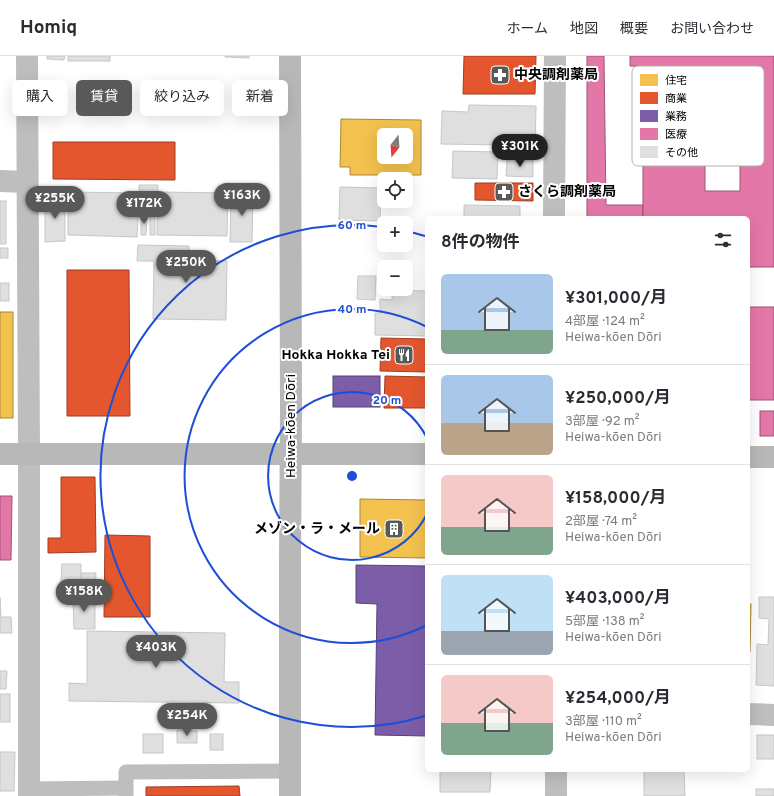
<!DOCTYPE html>
<html lang="ja">
<meta charset="utf-8">
<style>
:root{--surface:#fff;--page:#f2f2f3;--text:#2b2b33;--muted:#7c7c81;--line:#e1e1e2;--accent:#595959}
body{margin:0;font-family:Overpass,"Noto Sans JP",sans-serif;background:var(--page);color:var(--text);height:100vh;display:flex;flex-direction:column;font-size:15px;white-space:nowrap}
*{box-sizing:border-box;margin:0}
p{font-size:13px;color:var(--muted)}
.icon{flex:none;width:22px;height:22px;fill:none;stroke:currentColor;stroke-width:2;stroke-linecap:round;stroke-linejoin:round}
.map{position:relative;flex:1;overflow:hidden}
.side{position:absolute;left:425px;top:160px;width:325px;height:556px;display:flex;flex-direction:column;background:var(--surface);border-radius:6px;box-shadow:0 4px 16px #0002}
.side>*{flex:none}
.banner{position:absolute;left:12px;top:24px;width:353px;height:36px;display:flex;gap:8px}
.needle{width:26px;rotate:197deg}
.fabs{position:absolute;left:377px;top:72px;display:grid;gap:8px}
.fabs a{display:grid;place-items:center;width:36px;height:36px;border-radius:6px;background:var(--surface);box-shadow:0 4px 16px #0002;font-size:20px}
.price{position:absolute;translate:-50% -34px;padding:0 9px;border-radius:14px;background:var(--accent);color:#fff;font-size:13px;line-height:26px;filter:drop-shadow(0 1px 2px #0008)}
.price::after{content:'';position:absolute;left:50%;top:24px;width:12px;height:9px;margin-left:-6px;background:inherit;clip-path:polygon(0 0,100% 0,50% 100%)}
.price.active{background:#222;color:#fff}
ul{padding:0;list-style:none}
li{display:flex;align-items:center;gap:12px;height:100px;padding:0 16px}
li+li{border-top:1px solid var(--line)}
li span{display:grid;place-items:center;flex:none;width:112px;height:80px;border-radius:6px;color:#555}
li>.icon{margin-inline-start:auto}
span .icon{width:48px;height:48px;fill:#fffc;stroke-width:1}
li b{font-size:17px}
h2{display:flex;justify-content:space-between;align-items:center;height:48px;padding:0 16px;font-size:17px}
.pill{padding:0 14px;border-radius:6px;background:var(--surface);box-shadow:0 4px 16px #0002;font-size:14px;line-height:36px}
.pill.active{background:var(--accent);color:#fff}
header{display:flex;align-items:center;gap:24px;box-sizing:border-box;height:56px;padding:0 20px;background:var(--surface);border-bottom:1px solid var(--line)}
header strong{font-size:19px}
nav{display:flex;gap:22px;margin-inline-start:auto;font-size:14px}
.map>svg:first-child{display:block}
</style>
<header>
<strong>Homiq</strong>
<nav><a>ホーム</a><a>地図</a><a>概要</a><a>お問い合わせ</a></nav>
</header>
<div class="map">
<svg width="774" height="740" viewBox="0 0 774 740">
<rect width="100%" height="100%" fill="#fff"/>
<g fill="#f2c14e" stroke="#a98737" fill-rule="evenodd">
<path d="M341,63L421,64V119H350V111H340ZM384,79H406V101H384Z"/>
<rect x="0" y="256" width="13" height="106"/>
<polygon points="360,443 427,444 427,502 360,501"/>
<polygon points="748,548 751,548 750,596 748,596"/>
</g>
<g fill="#e4572e" stroke="#a03d20">
<polygon points="464,0 536,0 535,38 463,38"/>
<polygon points="53,86 175,86 175,124 53,123"/>
<polygon points="475,127 533,127 533,145 475,144"/>
<polygon points="67,214 129,214 130,360 67,360"/>
<polygon points="381,282 427,283 427,316 380,315"/>
<polygon points="385,320 427,321 427,352 384,352"/>
<polygon points="61,421 95,421 96,496 48,497 48,482 61,482"/>
<polygon points="105,479 150,480 150,561 104,561"/>
<polygon points="239,730 240,740 146,740 146,731"/>
</g>
<g fill="#7b5ea7" stroke="#564275">
<rect x="333" y="320" width="47" height="31"/>
<polygon points="356,509 427,510 427,680 375,679 377,548 356,547"/>
</g>
<g fill="#e377a8" stroke="#9f5376" fill-rule="evenodd">
<polygon points="587,0 604,0 606,149 643,149 643,162 587,162"/>
<path d="M630,0H774V211H748V162H643V61H656L655,35L736,34V23H655L656,11L630,10ZM705,98H740V135H705Z"/>
<rect x="748" y="251" width="26" height="93"/>
<rect x="760" y="355" width="14" height="25"/>
<polygon points="0,440 12,440 11,504 0,504"/>
</g>
<g fill="#dfdfdf" stroke="#c7c7c7">
<polygon points="47,0 65,0 64,4 47,3"/>
<rect x="68" y="0" width="42" height="5"/>
<polygon points="225,0 249,0 249,2 225,1"/>
<polygon points="469,49 536,50 535,94 503,93 503,89 441,88 442,55 468,56"/>
<polygon points="453,95 498,96 497,123 452,122"/>
<polygon points="507,103 533,104 533,121 506,120"/>
<polygon points="139,129 158,129 158,136 139,137"/>
<polygon points="340,131 381,132 380,165 339,164"/>
<polygon points="68,136 139,137 137,181 68,179"/>
<polygon points="158,136 228,137 227,180 157,179"/>
<polygon points="231,136 253,136 252,186 230,186"/>
<polygon points="65,142 65,185 45,186 45,143"/>
<rect x="0" y="145" width="6" height="43"/>
<polygon points="464,149 520,150 520,162 464,162"/>
<polygon points="141,160 147,160 146,179 141,179"/>
<rect x="150" y="160" width="5" height="19"/>
<polygon points="138,189 189,190 189,204 227,205 226,264 153,263 154,205 137,205"/>
<rect x="0" y="192" width="8" height="10"/>
<polygon points="358,220 376,220 375,244 357,243"/>
<rect x="0" y="227" width="9" height="18"/>
<polygon points="392,234 427,235 427,280 375,279 375,257 380,257 380,243 392,244"/>
<polygon points="62,508 81,508 81,527 61,526"/>
<polygon points="81,517 96,517 95,539 81,538"/>
<polygon points="95,540 95,573 74,573 73,541"/>
<polygon points="0,541 1,561 11,561 12,577 0,577"/>
<polygon points="759,541 774,541 774,630 756,629 757,588 768,589 769,563 759,562"/>
<polygon points="87,575 225,577 224,626 239,626 239,647 69,645 69,627 87,628"/>
<polygon points="0,615 7,615 6,633 0,633"/>
<rect x="0" y="638" width="10" height="28"/>
<polygon points="177,674 197,675 197,687 177,687"/>
<rect x="143" y="678" width="20" height="19"/>
<rect x="210" y="678" width="13" height="16"/>
<rect x="757" y="679" width="17" height="24"/>
<polygon points="0,696 15,696 14,735 0,735"/>
<polygon points="440,714 491,714 490,736 440,736"/>
<polygon points="644,714 684,714 685,740 644,740"/>
<rect x="756" y="733" width="18" height="7"/>
</g>
<g fill="none" stroke-linecap="round" stroke-linejoin="round">
<g stroke="#bebebe" stroke-width="15">
<polyline points="29,733 126,732"/>
<polyline points="126,740 126,716 290,715"/>
</g>
<g stroke="#bebebe" stroke-width="22">
<polyline points="27,0 29,398 29,740"/>
<polyline points="0,125 27,126"/>
<polyline points="554,162 555,0"/>
<polyline points="748,658 774,659"/>
<polyline points="556,714 556,740"/>
</g>
<g stroke="#b8b8b8" stroke-width="22">
<polyline points="290,0 291,353 290,506 290,740"/>
<polyline points="0,398 427,398"/>
<polyline points="748,401 774,401"/>
</g>
</g>
<g fill="none" stroke="#1d4ed8" stroke-width="2">
<path d="M427 458A84 84 0 1 1 427 382"/>
<path d="M427 569A167 167 0 1 1 427 271"/>
<path d="M425 660A251 251 0 1 1 383 171M406 175A251 251 0 0 1 425 180"/>
</g>
<defs>
<symbol id="pharmacy-square" viewBox="-11 -11 22 22"><rect x="-9" y="-9" width="18" height="18" rx="4" fill="#595959" stroke="#fff"/><path d="M-2-6h4v4h4v4h-4v4h-4v-4h-4v-4h4Z" fill="#fff"/></symbol>
<symbol id="restaurant-square" viewBox="-11 -11 22 22"><rect x="-9" y="-9" width="18" height="18" rx="4" fill="#595959" stroke="#fff"/><path d="M-5-6h1v4h1v-4h1v4h1v-4h1v5L-1.5 .5V6h-2V.5L-5-1ZM5-6V6H3V1.5H1.5Q1.5-4 5-6Z" fill="#fff"/></symbol>
<symbol id="building-square" viewBox="-11 -11 22 22"><rect x="-9" y="-9" width="18" height="18" rx="4" fill="#595959" stroke="#fff"/><path d="M-4-6H4V6H1V3H-1V6H-4ZM-2.5-4.3h1.7v1.8h-1.7ZM.8-4.3h1.7v1.8H.8ZM-2.5-1h1.7V.8h-1.7ZM.8-1h1.7V.8H.8Z" fill="#fff"/></symbol>
</defs>
<g fill-rule="evenodd">
<use href="#pharmacy-square" x="489" y="8" width="22" height="22"/>
<use href="#pharmacy-square" x="493" y="125" width="22" height="22"/>
<use href="#restaurant-square" x="393" y="288" width="22" height="22"/>
<use href="#building-square" x="383" y="462" width="22" height="22"/>
</g>
<g text-anchor="middle" dominant-baseline="central" stroke-width="4" stroke-linejoin="round" paint-order="stroke">
<g font-size="14" font-weight="bold" fill="#000" stroke="#fff" text-anchor="start">
<text x="514" y="19">中央調剤薬局</text>
<text x="518" y="136">さくら調剤薬局</text>
<text x="390" y="299" text-anchor="end">Hokka Hokka Tei</text>
<text x="380" y="473" text-anchor="end">メゾン・ラ・メール</text>
</g>
<g font-size="14" fill="#000" stroke="#fff">
<text transform="translate(291 370) rotate(-90)">Heiwa-kōen Dōri</text>
</g>
</g>
<rect x="632" y="10" width="132" height="100" rx="6" fill="#fff" stroke="#b2b2b2" stroke-width="1"/>
<rect x="640" y="18" width="18" height="12" fill="#f2c14e"/>
<rect x="640" y="36" width="18" height="12" fill="#e4572e"/>
<rect x="640" y="54" width="18" height="12" fill="#7b5ea7"/>
<rect x="640" y="72" width="18" height="12" fill="#e377a8"/>
<rect x="640" y="90" width="18" height="12" fill="#dfdfdf"/>
<g font-size="11" fill="#000">
<text x="665" y="28">住宅</text>
<text x="665" y="46">商業</text>
<text x="665" y="64">業務</text>
<text x="665" y="82">医療</text>
<text x="665" y="100">その他</text>
</g>
<circle cx="352" cy="420" r="6" fill="#1d4ed8" stroke="#fff" stroke-width="2"/>
<g font-size="12" text-anchor="middle" font-weight="bold" fill="#1d4ed8" stroke="#fff" stroke-width="4" stroke-linejoin="round" paint-order="stroke">
<text x="352" y="173">60 m</text>
<text x="352" y="257">40 m</text>
<text x="387" y="348">20 m</text>
</g>
</svg>
<div class="fabs">
<a><svg class="needle" viewBox="-14 -14 28 28"><path d="M0-13l5 13h-10z" fill="#e53935"/><path d="M0 13l5-13h-10z" fill="#7c7c81"/></svg></a>
<a><svg class="icon" aria-label="locate" viewBox="0 0 24 24"><circle cx="12" cy="12" r="6"/><path d="M12 2v4M12 18v4M2 12h4M18 12h4"/></svg></a>
<a>+</a>
<a>−</a>
</div>
<b class="price active" style="left:520px;top:112px">¥301K</b>
<b class="price" style="left:242px;top:161px">¥163K</b>
<b class="price" style="left:55px;top:164px">¥255K</b>
<b class="price" style="left:144px;top:169px">¥172K</b>
<b class="price" style="left:186px;top:228px">¥250K</b>
<b class="price" style="left:84px;top:557px">¥158K</b>
<b class="price" style="left:156px;top:613px">¥403K</b>
<b class="price" style="left:187px;top:681px">¥254K</b>
<div class="banner">
<a class="pill">購入</a>
<a class="pill active">賃貸</a>
<a class="pill">絞り込み</a>
<a class="pill">新着</a>
</div>
<section class="side">
<h2>8件の物件<svg class="icon" aria-label="filters" viewBox="0 0 24 24"><path d="M4 7h16M4 17h16"/><circle cx="9" cy="7" r="2"/><circle cx="15" cy="17" r="2"/></svg></h2>
<ul>
<li><span style="background:linear-gradient(#a9c7e8 70%,#7fa58c 0)"><svg class="icon" aria-label="home" viewBox="0 0 24 24"><path d="M3 11l9-7 9 7M6 9v11h12V9"/></svg></span><div><b>¥301,000/月</b><p>4部屋 · 124 m²</p><p>Heiwa-kōen Dōri</p></div></li>
<li><span style="background:linear-gradient(#a9c7e8 60%,#b9a48a 0)"><svg class="icon" aria-label="home" viewBox="0 0 24 24"><path d="M3 11l9-7 9 7M6 9v11h12V9"/></svg></span><div><b>¥250,000/月</b><p>3部屋 · 92 m²</p><p>Heiwa-kōen Dōri</p></div></li>
<li><span style="background:linear-gradient(#f6c9c9 65%,#7fa58c 0)"><svg class="icon" aria-label="home" viewBox="0 0 24 24"><path d="M3 11l9-7 9 7M6 9v11h12V9"/></svg></span><div><b>¥158,000/月</b><p>2部屋 · 74 m²</p><p>Heiwa-kōen Dōri</p></div></li>
<li><span style="background:linear-gradient(#bfe0f5 70%,#9aa5b1 0)"><svg class="icon" aria-label="home" viewBox="0 0 24 24"><path d="M3 11l9-7 9 7M6 9v11h12V9"/></svg></span><div><b>¥403,000/月</b><p>5部屋 · 138 m²</p><p>Heiwa-kōen Dōri</p></div></li>
<li><span style="background:linear-gradient(#f6c9c9 60%,#7fa58c 0)"><svg class="icon" aria-label="home" viewBox="0 0 24 24"><path d="M3 11l9-7 9 7M6 9v11h12V9"/></svg></span><div><b>¥254,000/月</b><p>3部屋 · 110 m²</p><p>Heiwa-kōen Dōri</p></div></li>
</ul>
</section>
</div>
